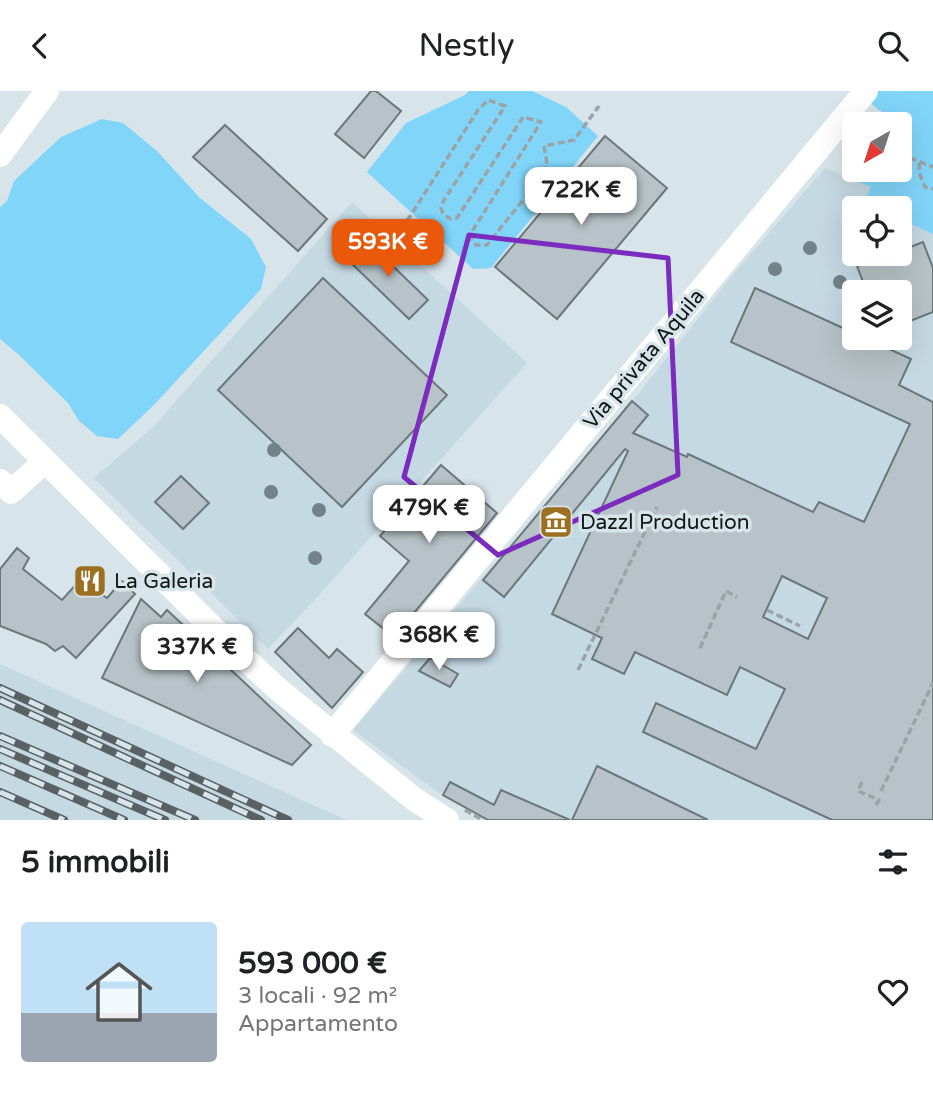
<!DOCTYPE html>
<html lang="it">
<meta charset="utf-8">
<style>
:root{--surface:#fff;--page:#f6f6f6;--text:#202124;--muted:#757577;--line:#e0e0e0;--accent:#ea580c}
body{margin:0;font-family:"Varela Round",sans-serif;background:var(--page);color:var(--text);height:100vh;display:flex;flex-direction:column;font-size:26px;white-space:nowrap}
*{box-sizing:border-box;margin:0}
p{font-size:23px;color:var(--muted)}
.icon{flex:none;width:38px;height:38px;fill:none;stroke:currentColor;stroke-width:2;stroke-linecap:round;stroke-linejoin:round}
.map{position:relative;height:729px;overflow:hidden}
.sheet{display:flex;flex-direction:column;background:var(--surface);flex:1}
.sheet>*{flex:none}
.needle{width:46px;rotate:219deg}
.buttons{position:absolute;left:842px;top:21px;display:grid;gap:14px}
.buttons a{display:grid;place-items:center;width:70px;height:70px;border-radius:7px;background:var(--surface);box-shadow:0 7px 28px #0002;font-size:35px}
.price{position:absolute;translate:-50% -60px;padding:0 16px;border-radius:14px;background:#fff;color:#222;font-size:23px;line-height:46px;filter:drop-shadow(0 2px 4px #0008)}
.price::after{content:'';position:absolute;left:50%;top:42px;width:21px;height:16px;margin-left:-10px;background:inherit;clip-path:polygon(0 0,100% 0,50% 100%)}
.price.active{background:var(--accent);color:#fff}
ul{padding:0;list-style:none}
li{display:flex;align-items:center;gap:21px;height:175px;padding:0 21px}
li+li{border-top:2px solid var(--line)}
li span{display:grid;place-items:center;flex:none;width:196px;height:140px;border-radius:7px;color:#555}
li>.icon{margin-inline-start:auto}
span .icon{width:84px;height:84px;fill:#fffc;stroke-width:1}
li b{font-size:30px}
h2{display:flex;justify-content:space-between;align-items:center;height:84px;padding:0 21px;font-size:30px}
header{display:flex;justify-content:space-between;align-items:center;height:91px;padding:0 21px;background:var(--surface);font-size:32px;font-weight:600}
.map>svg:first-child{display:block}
</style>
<header><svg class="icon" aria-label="back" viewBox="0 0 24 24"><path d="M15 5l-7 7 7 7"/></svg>Nestly<svg class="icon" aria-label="search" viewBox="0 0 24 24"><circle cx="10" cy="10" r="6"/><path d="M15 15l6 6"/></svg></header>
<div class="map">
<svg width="933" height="729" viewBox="0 0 933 729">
<rect width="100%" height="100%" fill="#d7e4e9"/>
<g fill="#c5d9e3" fill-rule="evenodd">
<path d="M825,77L871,96L864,111L878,117H854V163H900V128L933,143V729H490L436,700L353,639L639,302L731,186ZM854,201H900V247H854Z"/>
<polygon points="352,111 527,272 319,504 268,558 94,387 154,335"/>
<polygon points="0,573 326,720 347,729 0,729"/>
</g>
<g fill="#81d5f9">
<polygon points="469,0 532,0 566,16 598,45 491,177 473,178 367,81 406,32 465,4"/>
<polygon points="874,0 933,0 933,143 900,128 900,117 878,117 864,111 871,96 847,86 854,78 900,79 900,33 897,33 900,30 882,21 866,9"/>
<polygon points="102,28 123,32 157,60 200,107 251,148 266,176 261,198 153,315 118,348 97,345 79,330 68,312 18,263 0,248 0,116 7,110 14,90 61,46"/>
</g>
<g fill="#b7c3c8" stroke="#6c777c" stroke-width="2" fill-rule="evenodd">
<polygon points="371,0 376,0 401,20 364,67 335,43"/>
<polygon points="225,34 327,128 298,160 193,66"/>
<polygon points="605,45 667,97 557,228 495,176"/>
<polygon points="366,149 428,209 409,228 347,168"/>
<polygon points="923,151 933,177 933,221 900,234 900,201 867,201 857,175 891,163 900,163 900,160"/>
<polygon points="323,187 447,304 342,416 218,299"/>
<path d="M755,197L854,242V247H865L911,268L899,294L933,311V729H832L643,641L656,612L756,658L785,598L740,576L727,604L635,561L624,583L592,568L602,547L552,523L628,360L625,358L504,506L483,489L632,310L648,324L633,342L687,366L688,363L813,421L819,411L864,431L910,333L731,251ZM782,485L827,507L808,548L763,526Z"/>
<polygon points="441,374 497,422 394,546 365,523 409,470 380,445"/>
<polygon points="181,385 209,412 183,438 155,411"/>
<polygon points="17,457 29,467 23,478 62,509 80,489 107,507 122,490 135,503 76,567 63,555 55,560 46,553 0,535 0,478"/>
<polygon points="141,508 161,526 167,519 311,654 292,674 102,587"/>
<polygon points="298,537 329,567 337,558 363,581 332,617 275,561"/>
<polygon points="430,567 458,583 450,596 419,580"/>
<polygon points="597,675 708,729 572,729"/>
<polygon points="450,691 494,714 501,699 570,729 488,729 443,704"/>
</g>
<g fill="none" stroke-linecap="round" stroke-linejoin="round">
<g stroke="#9aa4a8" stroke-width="3.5" stroke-dasharray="7 3.5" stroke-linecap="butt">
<polyline points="900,63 933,76"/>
<polyline points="919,72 920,84 925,96 933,98"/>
<polyline points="407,130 478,19 488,9 505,15 444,109 441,117 443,123 451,128 457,127 523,26 541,31 471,142 472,149 476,154 487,154 543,84 547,73 544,55 574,49 599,15"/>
<polyline points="767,519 800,535"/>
<polyline points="700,557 726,500 737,506"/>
<polyline points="578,579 657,416"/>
<polyline points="862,691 858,700 879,709 876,714"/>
<polyline points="881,700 933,592"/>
<polyline points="465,719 483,729"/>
</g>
<g stroke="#fff" stroke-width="24">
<polyline points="0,64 47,0"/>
<polyline points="0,325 232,556 279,599 414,708 447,729"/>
<polyline points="0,390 11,401 45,370"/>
<polyline points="332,644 866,0"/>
</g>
<defs>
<g id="rail">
<polyline points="0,597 288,729"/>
<polyline points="0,609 261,729"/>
<polyline points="0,645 195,729"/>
<polyline points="0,658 165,729"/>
<polyline points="0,675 124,729"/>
<polyline points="0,701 64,729"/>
</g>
</defs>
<use href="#rail" stroke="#5a6164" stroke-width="8"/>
<use href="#rail" stroke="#d7e4e9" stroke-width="5" stroke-dasharray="16" stroke-linecap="butt"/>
</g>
<g fill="#718289">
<circle cx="810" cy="157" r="7"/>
<circle cx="775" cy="178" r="7"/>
<circle cx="840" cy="191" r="7"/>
<circle cx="274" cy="359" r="7"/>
<circle cx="271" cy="401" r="7"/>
<circle cx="319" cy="419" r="7"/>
<circle cx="315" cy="467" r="7"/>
</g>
<path fill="none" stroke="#7b2cbf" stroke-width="5" stroke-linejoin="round" d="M469,144L668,167L678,384L498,464L404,386Z"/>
<defs>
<symbol id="museum-square" viewBox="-11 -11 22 22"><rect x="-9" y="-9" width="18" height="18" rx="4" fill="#9d7021" stroke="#d7e4e9"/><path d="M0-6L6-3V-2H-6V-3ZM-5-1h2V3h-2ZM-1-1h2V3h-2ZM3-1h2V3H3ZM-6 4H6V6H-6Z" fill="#fff"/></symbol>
<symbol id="restaurant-square" viewBox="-11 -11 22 22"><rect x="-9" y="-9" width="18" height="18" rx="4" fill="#9d7021" stroke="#d7e4e9"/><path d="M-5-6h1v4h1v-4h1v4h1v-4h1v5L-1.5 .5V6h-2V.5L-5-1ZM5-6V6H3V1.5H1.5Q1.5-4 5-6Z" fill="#fff"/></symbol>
</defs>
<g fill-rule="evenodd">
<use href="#museum-square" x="537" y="412" width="38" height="38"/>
<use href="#restaurant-square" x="71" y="471" width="38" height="38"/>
</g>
<g text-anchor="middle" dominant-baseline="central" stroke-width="7" stroke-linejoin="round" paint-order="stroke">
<g font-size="21" fill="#121618" stroke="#d7e4e9">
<text transform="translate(644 268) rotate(-50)">Via privata Aquila</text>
</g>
<g font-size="21" fill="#121618" stroke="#d7e4e9" text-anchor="start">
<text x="580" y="431">Dazzl Production</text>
<text x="114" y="490">La Galeria</text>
</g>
</g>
</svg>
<div class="buttons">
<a><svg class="needle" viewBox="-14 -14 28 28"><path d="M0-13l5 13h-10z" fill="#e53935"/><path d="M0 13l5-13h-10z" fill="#757577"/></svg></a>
<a><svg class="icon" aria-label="locate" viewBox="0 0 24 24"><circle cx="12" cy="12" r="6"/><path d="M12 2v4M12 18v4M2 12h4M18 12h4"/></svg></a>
<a><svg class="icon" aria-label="layers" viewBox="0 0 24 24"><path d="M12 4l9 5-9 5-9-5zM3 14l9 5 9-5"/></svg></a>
</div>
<b class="price" style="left:581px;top:136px">722K €</b>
<b class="price active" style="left:388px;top:188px">593K €</b>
<b class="price" style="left:429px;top:454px">479K €</b>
<b class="price" style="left:439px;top:581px">368K €</b>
<b class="price" style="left:197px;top:593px">337K €</b>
</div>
<section class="sheet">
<h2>5 immobili<svg class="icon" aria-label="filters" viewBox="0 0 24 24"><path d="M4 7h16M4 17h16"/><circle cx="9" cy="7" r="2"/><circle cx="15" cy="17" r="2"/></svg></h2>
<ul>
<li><span style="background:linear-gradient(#bfe0f5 65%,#9aa5b1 0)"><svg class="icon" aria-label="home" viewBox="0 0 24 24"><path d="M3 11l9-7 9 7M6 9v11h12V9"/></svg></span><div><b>593 000 €</b><p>3 locali · 92 m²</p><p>Appartamento</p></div><svg class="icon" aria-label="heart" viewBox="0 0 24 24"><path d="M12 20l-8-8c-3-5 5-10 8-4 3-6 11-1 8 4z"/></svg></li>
</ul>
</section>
